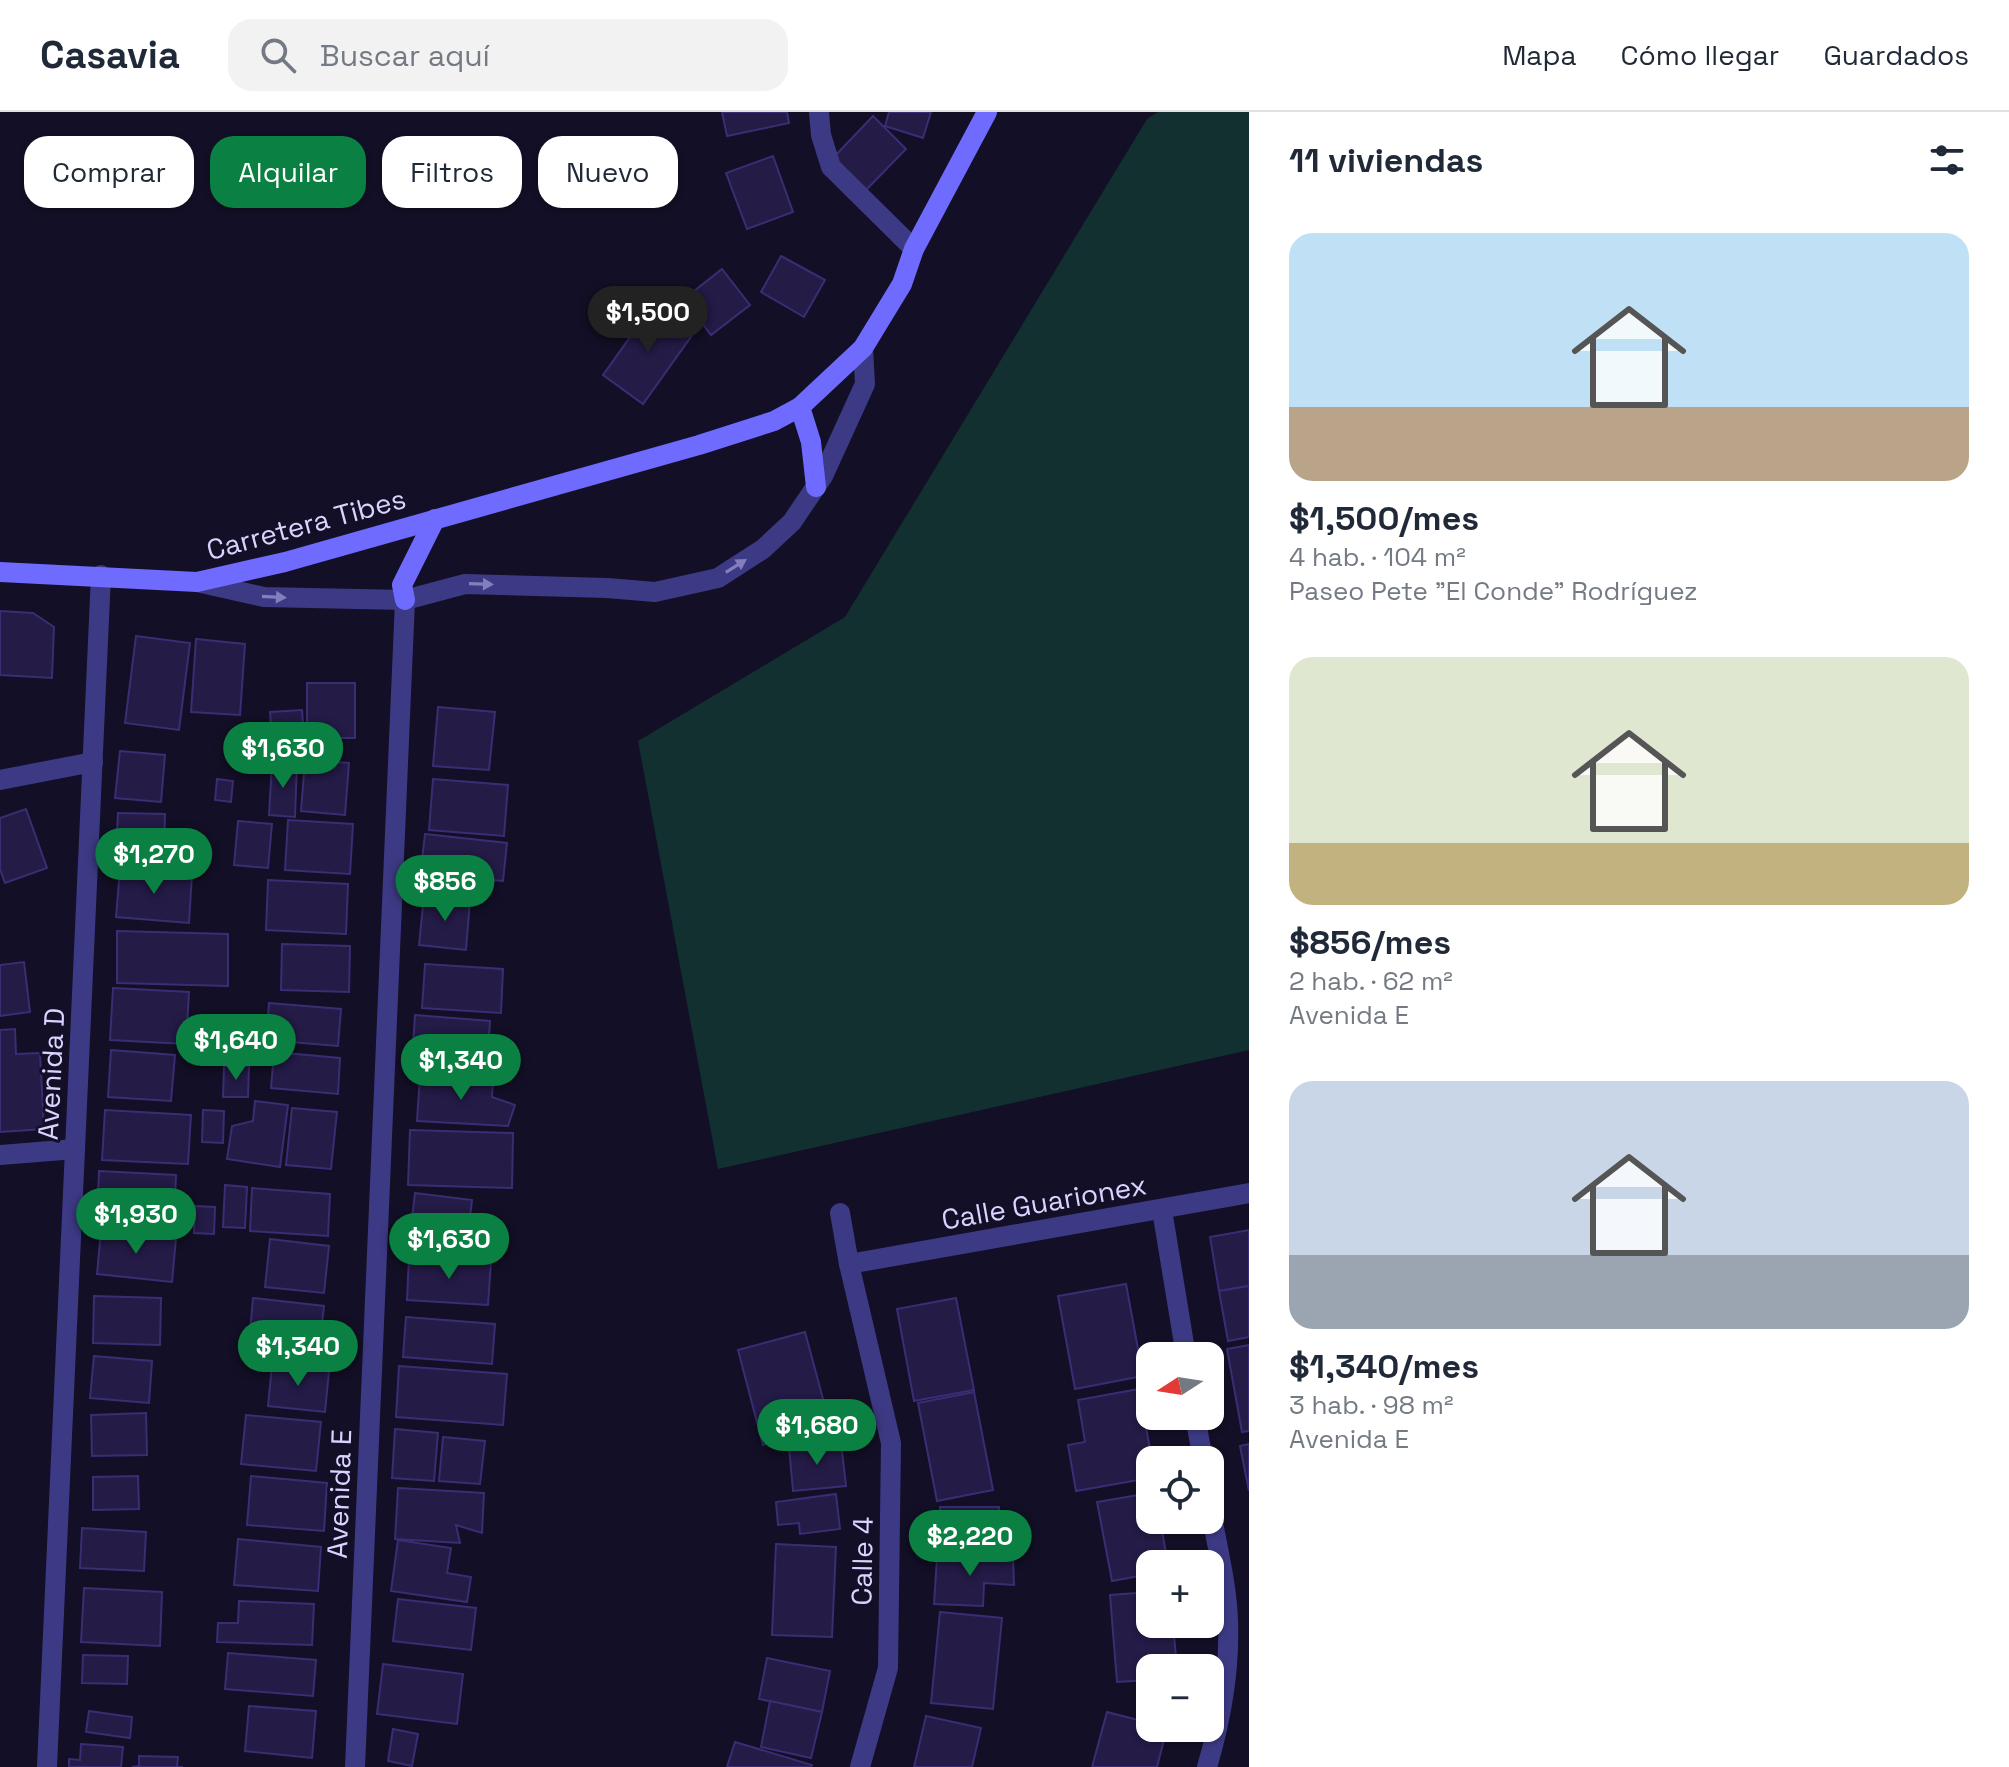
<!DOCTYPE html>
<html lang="es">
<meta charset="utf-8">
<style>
:root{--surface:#fff;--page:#f2f2f3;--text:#1f2937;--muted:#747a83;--line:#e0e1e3;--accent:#0b8043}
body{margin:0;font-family:"Space Grotesk",sans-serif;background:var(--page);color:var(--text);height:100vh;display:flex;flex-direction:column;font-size:30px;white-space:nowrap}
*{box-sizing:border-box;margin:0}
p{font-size:26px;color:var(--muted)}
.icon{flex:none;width:44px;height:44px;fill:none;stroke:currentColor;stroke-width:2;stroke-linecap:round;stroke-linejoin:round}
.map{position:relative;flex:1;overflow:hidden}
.details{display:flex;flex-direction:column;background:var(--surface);width:760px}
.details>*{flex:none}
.top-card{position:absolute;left:24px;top:24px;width:760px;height:72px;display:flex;gap:16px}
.needle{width:52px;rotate:258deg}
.fabs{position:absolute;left:1136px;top:1230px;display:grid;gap:16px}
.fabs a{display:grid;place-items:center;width:88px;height:88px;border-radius:16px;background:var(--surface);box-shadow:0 2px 6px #0004;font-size:40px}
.price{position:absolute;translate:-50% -68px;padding:0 18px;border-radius:28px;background:var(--accent);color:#fff;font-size:26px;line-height:52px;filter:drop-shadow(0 2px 4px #0008)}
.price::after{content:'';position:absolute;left:50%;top:48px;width:24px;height:18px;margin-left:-12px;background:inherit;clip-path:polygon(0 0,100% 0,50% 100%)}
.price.active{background:#222;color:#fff}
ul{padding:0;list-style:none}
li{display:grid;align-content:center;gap:16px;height:424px;padding:0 40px}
li span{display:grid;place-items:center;height:248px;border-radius:24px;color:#555}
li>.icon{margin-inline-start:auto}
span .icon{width:144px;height:144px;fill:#fffc;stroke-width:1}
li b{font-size:34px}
h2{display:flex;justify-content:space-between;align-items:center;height:96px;padding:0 40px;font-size:34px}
.tag{padding:0 28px;border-radius:24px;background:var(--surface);box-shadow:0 2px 6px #0004;font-size:28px;line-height:72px}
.tag.active{background:var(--accent);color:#fff}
header{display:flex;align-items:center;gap:48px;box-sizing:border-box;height:112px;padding:0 40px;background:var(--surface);border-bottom:2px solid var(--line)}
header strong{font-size:38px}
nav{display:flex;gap:44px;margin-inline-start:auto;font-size:28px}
.search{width:560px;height:72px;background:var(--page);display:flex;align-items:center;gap:20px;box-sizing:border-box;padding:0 28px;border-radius:24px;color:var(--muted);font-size:30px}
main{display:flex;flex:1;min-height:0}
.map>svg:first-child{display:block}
</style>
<header>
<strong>Casavia</strong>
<div class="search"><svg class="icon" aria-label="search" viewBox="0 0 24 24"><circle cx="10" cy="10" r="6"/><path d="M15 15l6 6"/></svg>Buscar aquí</div>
<nav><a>Mapa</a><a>Cómo llegar</a><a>Guardados</a></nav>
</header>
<main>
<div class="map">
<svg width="1249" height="1655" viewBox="0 0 1249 1655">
<rect width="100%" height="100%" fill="#130f26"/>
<polygon fill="#12302f" points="1158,0 1249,0 1249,938 718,1057 638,629 845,505 1147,7"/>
<g fill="#241b47" stroke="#3b2d73" stroke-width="2">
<polygon points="722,0 787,0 789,11 727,24"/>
<polygon points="889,0 931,0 923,26 885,14"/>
<polygon points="873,4 906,37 865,79 832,47"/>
<polygon points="773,44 793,100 747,117 726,61"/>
<polygon points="781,144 825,168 804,205 761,180"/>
<polygon points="722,157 750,193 711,223 684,187"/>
<polygon points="653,193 693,222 643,292 603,263"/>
<polygon points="0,499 33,501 54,515 52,566 0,563"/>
<polygon points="136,524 190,531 179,618 125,611"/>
<polygon points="196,527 245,532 240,603 191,600"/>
<rect x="307" y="571" width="48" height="55"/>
<polygon points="438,595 495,600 489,658 433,654"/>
<polygon points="302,598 304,627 272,629 270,600"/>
<polygon points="120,639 165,643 161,690 115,686"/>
<polygon points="305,648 349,651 345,703 301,699"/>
<polygon points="272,651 297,652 295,705 269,703"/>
<polygon points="217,667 233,669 231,690 215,688"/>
<polygon points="433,667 508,673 504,724 429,718"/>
<polygon points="26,697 47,756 5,771 0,757 0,706"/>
<polygon points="118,701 165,702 164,739 116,737"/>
<polygon points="288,708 353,712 350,762 285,758"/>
<polygon points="238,709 272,712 268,756 234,753"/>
<polygon points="425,722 507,731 503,769 480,767 479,781 419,775"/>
<polygon points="120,757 192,762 189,811 116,805"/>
<polygon points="268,768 348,772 346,822 266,818"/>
<polygon points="424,783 470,788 466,838 419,833"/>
<polygon points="117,819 228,822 228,874 117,871"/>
<polygon points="282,832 350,834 349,880 281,878"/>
<polygon points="24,850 30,900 0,904 0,853"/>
<polygon points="425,852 503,857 501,901 422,896"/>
<polygon points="113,876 189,880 186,932 110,928"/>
<polygon points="269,891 341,897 338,934 266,928"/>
<polygon points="415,903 490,909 487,956 412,951"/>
<polygon points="15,917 16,942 40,941 44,1017 0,1020 0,918"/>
<polygon points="111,938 175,943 171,989 108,985"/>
<polygon points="274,940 340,946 338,982 271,976"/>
<polygon points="224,954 249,954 248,985 223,985"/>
<polygon points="420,963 493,967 492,985 515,993 508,1014 417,1009"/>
<polygon points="255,989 288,993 280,1055 227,1047 232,1014 253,1009"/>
<polygon points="292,996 337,1000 331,1057 286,1053"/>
<polygon points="105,998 191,1003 188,1052 102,1048"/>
<polygon points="203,998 224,999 223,1031 202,1030"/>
<polygon points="410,1018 513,1021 512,1076 408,1073"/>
<polygon points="99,1059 176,1063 174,1109 97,1105"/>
<polygon points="225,1073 247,1075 245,1116 223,1115"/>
<polygon points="252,1076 330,1082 328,1124 250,1119"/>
<polygon points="415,1081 472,1088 466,1139 409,1132"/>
<polygon points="195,1094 215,1095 214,1122 194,1121"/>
<polygon points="101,1118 176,1126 172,1170 97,1162"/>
<polygon points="1249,1118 1249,1174 1219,1179 1210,1125"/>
<polygon points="270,1127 329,1134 324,1181 265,1175"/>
<polygon points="409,1145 491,1150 488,1193 407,1188"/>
<polygon points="1126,1172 1143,1264 1075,1277 1058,1184"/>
<polygon points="1249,1174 1249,1225 1228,1229 1219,1179"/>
<polygon points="94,1184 161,1186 160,1233 93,1231"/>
<polygon points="253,1186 324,1194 319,1239 249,1231"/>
<polygon points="956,1186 974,1278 914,1289 897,1197"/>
<polygon points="406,1205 495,1212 492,1252 403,1245"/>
<polygon points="805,1220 826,1298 790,1307 795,1324 763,1333 738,1238"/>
<polygon points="1249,1233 1249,1319 1242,1320 1227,1237"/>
<polygon points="94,1244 152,1249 149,1291 90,1286"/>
<polygon points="272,1253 329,1259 325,1300 268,1294"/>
<polygon points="399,1254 507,1262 503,1313 396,1305"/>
<polygon points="1139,1277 1152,1348 1150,1366 1076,1379 1068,1333 1085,1330 1078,1288"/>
<polygon points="974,1280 993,1378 937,1389 918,1291"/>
<polygon points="146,1301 147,1343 92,1344 91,1303"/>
<polygon points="246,1303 321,1310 316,1359 241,1352"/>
<polygon points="395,1317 438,1321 434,1369 392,1366"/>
<polygon points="443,1325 485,1329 480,1372 439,1369"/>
<polygon points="841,1330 846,1374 793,1379 789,1335"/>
<polygon points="1249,1332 1249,1379 1240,1334"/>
<polygon points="138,1364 139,1397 93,1398 93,1365"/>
<polygon points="251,1364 327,1371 324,1419 247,1413"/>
<polygon points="398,1376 484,1381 482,1421 456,1413 460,1431 395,1427"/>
<polygon points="1150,1381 1150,1408 1160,1408 1168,1452 1150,1452 1150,1462 1112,1469 1097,1390"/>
<polygon points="836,1382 840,1417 800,1422 799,1411 778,1413 776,1390"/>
<polygon points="940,1395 999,1395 998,1436 939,1435"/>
<polygon points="82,1416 146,1420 144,1459 80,1456"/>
<polygon points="238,1427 321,1435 318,1479 234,1473"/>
<polygon points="398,1428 451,1436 447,1461 471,1465 467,1490 391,1479"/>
<polygon points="776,1432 836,1435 832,1525 772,1523"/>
<polygon points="1013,1443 1014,1473 984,1471 983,1494 934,1492 937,1446"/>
<polygon points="84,1476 162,1480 160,1534 81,1530"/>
<polygon points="1150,1480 1150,1512 1173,1512 1177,1556 1150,1556 1150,1568 1117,1570 1110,1483"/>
<polygon points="398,1487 476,1496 471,1538 393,1529"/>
<polygon points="239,1489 314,1492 312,1533 217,1530 218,1511 238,1511"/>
<polygon points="940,1500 1002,1506 993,1597 931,1591"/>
<polygon points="228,1541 316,1548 313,1584 225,1577"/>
<polygon points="83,1543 128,1544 127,1572 82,1571"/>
<polygon points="767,1546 830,1559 822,1600 759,1587"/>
<polygon points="383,1552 463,1562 457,1612 377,1602"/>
<polygon points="770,1589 822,1600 811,1646 761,1635"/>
<polygon points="249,1594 316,1599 312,1646 245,1639"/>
<polygon points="89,1599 132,1605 130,1626 86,1620"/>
<polygon points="1107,1600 1150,1611 1150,1616 1167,1616 1157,1655 1092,1655"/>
<polygon points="926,1604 981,1616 972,1655 914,1655"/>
<polygon points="393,1617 418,1622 412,1654 388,1649"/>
<polygon points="735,1630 812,1653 811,1655 727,1655"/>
<polygon points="81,1632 123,1635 121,1655 69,1655 69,1647 80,1648"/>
<polygon points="139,1644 178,1645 177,1655 183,1655 132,1655 139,1654"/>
</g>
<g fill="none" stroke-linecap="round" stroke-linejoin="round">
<g stroke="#3d3a85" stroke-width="20">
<polyline points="819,0 821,23 831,55 914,137"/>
<polyline points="197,470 264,485 405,488 465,472 607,476 655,480 718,466 763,437 792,410 823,364 865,272 863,236"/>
<polyline points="0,668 93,650"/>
<polyline points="0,1043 75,1037"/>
<polyline points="1162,1098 1186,1244"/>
<polyline points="840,1101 849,1152 891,1331 888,1556 860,1655"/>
<polyline points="849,1152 1249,1081"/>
<polyline points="1195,1304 1203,1348"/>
<polyline points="47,1655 101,463"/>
<polyline points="355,1655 405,488"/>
<path d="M1207,1655C1221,1608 1230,1559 1228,1509C1227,1471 1216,1431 1210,1393"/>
</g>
<g stroke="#6f6bff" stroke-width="20">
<polyline points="800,295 811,330 816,375"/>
<polyline points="0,460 197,470 285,450 699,333 774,309 800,295 863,236 902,172 914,137 987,0"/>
<polyline points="405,488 402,473 435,407"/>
</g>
</g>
<defs><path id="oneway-solid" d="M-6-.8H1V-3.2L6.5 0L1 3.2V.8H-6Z" transform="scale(2)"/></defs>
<g fill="#837fbc">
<use href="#oneway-solid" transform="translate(736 454) rotate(-32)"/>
<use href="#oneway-solid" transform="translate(481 472) rotate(2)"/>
<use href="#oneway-solid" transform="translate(274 485) rotate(3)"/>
</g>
<g text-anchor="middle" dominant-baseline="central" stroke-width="6" stroke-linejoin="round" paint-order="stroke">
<g font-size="28" fill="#d9d4ff" stroke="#130f26">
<text transform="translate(306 412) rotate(-15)">Carretera Tibes</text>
<text transform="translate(51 962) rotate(-87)">Avenida D</text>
<text transform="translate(1044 1090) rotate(-10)">Calle Guarionex</text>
<text transform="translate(339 1382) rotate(-88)">Avenida E</text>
<text transform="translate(862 1449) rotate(-89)">Calle 4</text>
</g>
</g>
</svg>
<div class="fabs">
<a><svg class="needle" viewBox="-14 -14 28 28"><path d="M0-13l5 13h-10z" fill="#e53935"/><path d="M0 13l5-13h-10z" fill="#747a83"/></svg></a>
<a><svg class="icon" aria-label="locate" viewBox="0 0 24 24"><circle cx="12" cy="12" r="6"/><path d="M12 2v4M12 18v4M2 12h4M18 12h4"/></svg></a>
<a>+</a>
<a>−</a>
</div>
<b class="price active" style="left:648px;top:242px">$1,500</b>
<b class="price" style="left:283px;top:678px">$1,630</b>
<b class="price" style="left:154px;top:784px">$1,270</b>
<b class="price" style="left:445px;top:811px">$856</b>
<b class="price" style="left:236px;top:970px">$1,640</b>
<b class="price" style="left:461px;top:990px">$1,340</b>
<b class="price" style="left:136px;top:1144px">$1,930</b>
<b class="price" style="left:449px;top:1169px">$1,630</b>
<b class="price" style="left:298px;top:1276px">$1,340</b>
<b class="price" style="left:817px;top:1355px">$1,680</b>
<b class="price" style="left:970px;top:1466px">$2,220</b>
<div class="top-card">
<a class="tag">Comprar</a>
<a class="tag active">Alquilar</a>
<a class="tag">Filtros</a>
<a class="tag">Nuevo</a>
</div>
</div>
<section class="details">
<h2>11 viviendas<svg class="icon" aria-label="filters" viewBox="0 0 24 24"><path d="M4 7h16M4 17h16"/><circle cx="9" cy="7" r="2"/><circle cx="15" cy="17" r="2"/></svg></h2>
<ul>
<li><span style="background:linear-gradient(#bfe0f5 70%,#b9a48a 0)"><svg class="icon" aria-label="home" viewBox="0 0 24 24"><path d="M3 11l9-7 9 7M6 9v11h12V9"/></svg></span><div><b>$1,500/mes</b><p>4 hab. · 104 m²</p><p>Paseo Pete &quot;El Conde&quot; Rodríguez</p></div></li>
<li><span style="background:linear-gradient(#dfe7d0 75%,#c2b280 0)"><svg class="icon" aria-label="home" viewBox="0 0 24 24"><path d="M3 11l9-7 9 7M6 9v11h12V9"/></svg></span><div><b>$856/mes</b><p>2 hab. · 62 m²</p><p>Avenida E</p></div></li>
<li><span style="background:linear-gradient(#c9d6e8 70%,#9aa5b1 0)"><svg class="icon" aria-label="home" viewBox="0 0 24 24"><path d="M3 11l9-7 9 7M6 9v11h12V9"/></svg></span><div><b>$1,340/mes</b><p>3 hab. · 98 m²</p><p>Avenida E</p></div></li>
</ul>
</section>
</main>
